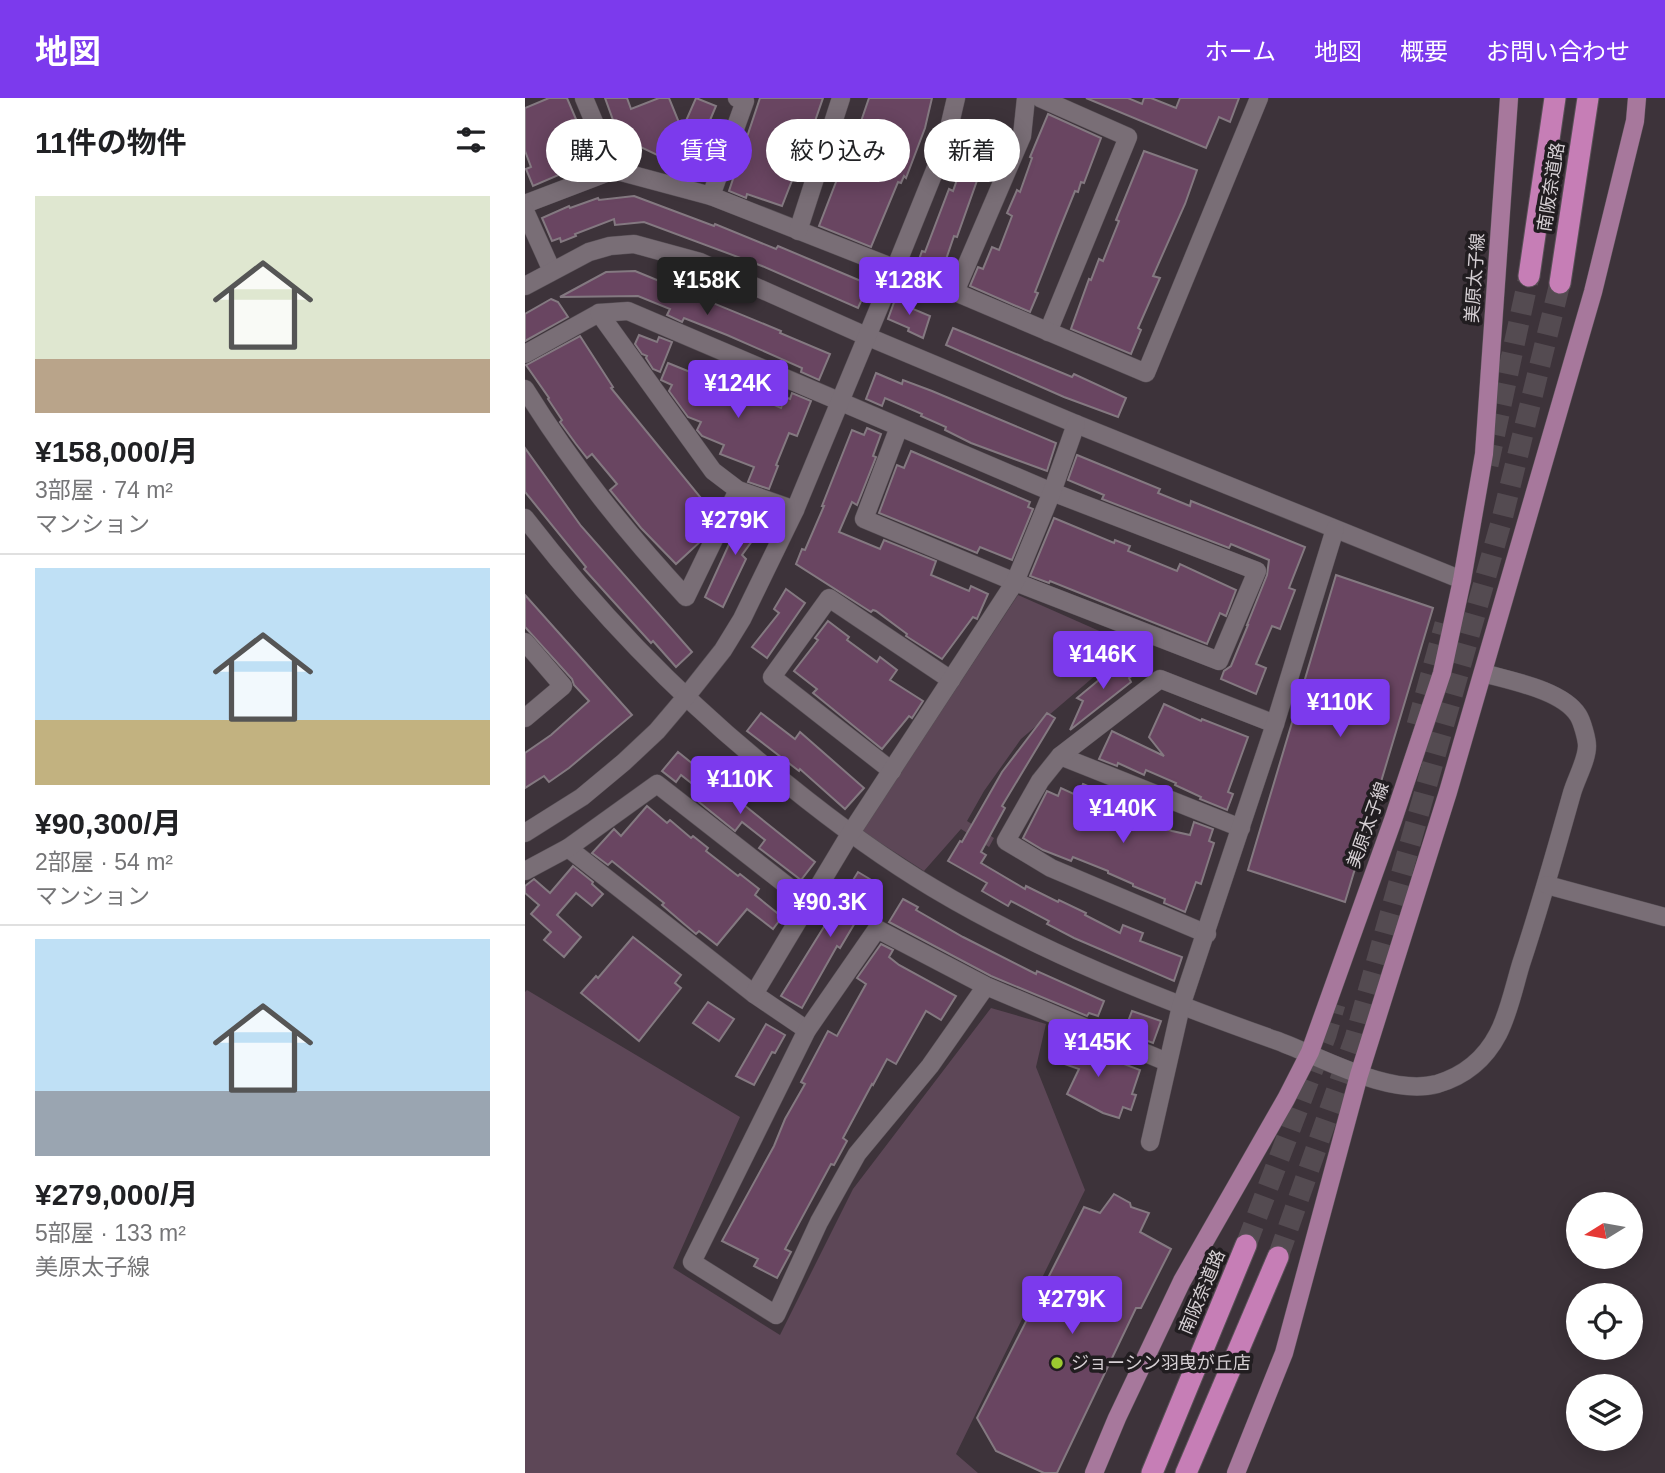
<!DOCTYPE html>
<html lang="ja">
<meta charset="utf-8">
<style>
:root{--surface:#fff;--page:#f2f2f2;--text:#202124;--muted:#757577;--line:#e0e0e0;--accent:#7c3aed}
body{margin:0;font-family:Helvetica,"Noto Sans JP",sans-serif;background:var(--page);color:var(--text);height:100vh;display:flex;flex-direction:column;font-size:26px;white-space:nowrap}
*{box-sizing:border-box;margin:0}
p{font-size:23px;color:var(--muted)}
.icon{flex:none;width:38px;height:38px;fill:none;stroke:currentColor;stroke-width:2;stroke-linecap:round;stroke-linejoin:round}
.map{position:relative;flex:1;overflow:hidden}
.side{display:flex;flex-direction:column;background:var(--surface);width:525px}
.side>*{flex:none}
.guide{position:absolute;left:21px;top:21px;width:665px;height:63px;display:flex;gap:14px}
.needle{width:46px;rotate:259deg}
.controls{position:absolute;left:1041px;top:1094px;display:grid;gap:14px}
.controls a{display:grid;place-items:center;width:77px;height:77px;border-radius:50%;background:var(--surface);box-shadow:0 4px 18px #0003;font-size:35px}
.price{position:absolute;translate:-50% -60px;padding:0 16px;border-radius:7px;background:var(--accent);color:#fff;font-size:23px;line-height:46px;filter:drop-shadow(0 2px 4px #0008)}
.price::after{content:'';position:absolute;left:50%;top:42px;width:21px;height:16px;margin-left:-10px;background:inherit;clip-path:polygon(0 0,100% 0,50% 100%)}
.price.on{background:#222;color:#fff}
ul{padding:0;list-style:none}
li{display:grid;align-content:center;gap:14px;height:371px;padding:0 35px}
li+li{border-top:2px solid var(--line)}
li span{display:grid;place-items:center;height:217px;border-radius:0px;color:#555}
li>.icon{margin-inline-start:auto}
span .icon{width:126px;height:126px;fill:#fffc;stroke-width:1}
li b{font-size:30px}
h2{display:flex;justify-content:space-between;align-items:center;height:84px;padding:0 35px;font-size:30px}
.tag{padding:0 24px;border-radius:32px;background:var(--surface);box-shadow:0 4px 18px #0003;font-size:24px;line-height:63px}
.tag.on{background:var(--accent);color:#fff}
header{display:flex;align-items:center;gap:42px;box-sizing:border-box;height:98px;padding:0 35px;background:var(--accent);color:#fff}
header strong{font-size:33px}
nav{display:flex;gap:38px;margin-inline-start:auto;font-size:24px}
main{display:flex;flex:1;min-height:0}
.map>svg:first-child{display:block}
</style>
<header>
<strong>地図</strong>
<nav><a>ホーム</a><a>地図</a><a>概要</a><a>お問い合わせ</a></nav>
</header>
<main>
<section class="side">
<h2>11件の物件<svg class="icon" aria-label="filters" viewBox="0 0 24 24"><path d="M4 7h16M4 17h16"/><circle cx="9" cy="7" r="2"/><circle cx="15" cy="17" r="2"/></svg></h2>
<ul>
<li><span style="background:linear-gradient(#dfe7d0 75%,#b9a48a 0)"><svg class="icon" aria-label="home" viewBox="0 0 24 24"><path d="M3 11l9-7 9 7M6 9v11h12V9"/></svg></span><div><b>¥158,000/月</b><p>3部屋 · 74 m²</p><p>マンション</p></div></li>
<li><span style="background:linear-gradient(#bfe0f5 70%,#c2b280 0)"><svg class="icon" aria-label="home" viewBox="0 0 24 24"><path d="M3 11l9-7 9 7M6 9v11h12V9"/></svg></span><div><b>¥90,300/月</b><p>2部屋 · 54 m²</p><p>マンション</p></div></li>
<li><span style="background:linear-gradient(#bfe0f5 70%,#9aa5b1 0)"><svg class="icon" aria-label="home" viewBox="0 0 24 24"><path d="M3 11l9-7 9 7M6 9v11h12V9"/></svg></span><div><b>¥279,000/月</b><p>5部屋 · 133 m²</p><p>美原太子線</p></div></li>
</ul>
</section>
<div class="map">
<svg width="1140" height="1375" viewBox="0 0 1140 1375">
<rect width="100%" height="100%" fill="#3d333a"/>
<g fill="#5d4757">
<polygon points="493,497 606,547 496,641 459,693 442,723 469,740 464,749 436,731 399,773 337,733"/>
<polygon points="2,892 215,1019 148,1170 255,1237 328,1091 466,910 521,926 511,969 560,1092 431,1356 453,1375 0,1375 0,894"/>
</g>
<g fill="#694561" stroke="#847981" stroke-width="2">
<polygon points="24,0 42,0 56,33 53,35 64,64 8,88 1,71 6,69 0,53 0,10"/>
<polygon points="80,0 102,0 106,11 134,0 144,0 157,32 171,0 191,8 172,53 177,55 168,74 101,42 96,44"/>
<polygon points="235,0 298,0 270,81 268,80 257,108 222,96 221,100 204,93"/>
<polygon points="344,0 407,0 400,30 381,80 379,78 376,85 373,84 346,149 294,128 316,71 314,71 320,55 323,56 331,38"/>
<polygon points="561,0 603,0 617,6 619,0 626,0 651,10 655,0 714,0 705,24 694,19 681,50"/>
<polygon points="523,16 576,40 559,85 556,84 553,94 550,93 535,130 510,194 513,195 505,214 445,188 453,169 458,171 467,149 474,152 487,118 482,115 492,92 495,94 507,60 505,59"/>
<polygon points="442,53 460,60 432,139 429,138 416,176 392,167 397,153 400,154 424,91 428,93"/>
<polygon points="619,53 672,72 660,106 628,178 635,180 613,230 616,232 606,256 546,231 564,181 566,182 574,161 578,163 594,123 591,122"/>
<polygon points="109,98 189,128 190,126 251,151 253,148 343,186 350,190 344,204 337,201 333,210 237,168 119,124 90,127 89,121 50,136 51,138 36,144 35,140 27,143 17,120 44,108 45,110 73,100 74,102"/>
<polygon points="110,173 256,233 255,235 305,256 294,282 276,274 277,270 202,237 159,220 157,224 142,217 145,211 113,198 35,199 81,174"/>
<polygon points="371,199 389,208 388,211 405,218 398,240 383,233 384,230 363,221"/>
<polygon points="26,201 33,204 43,219 0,243 0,216"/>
<polygon points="428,230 547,279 549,276 601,300 593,319 539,299 421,247"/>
<polygon points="114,237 132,244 134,239 147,244 135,274 128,271 121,260 122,258 117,256 110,246"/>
<polygon points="55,238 88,289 86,290 189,416 176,443 151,466 116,430 85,392 92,386 67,356 62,360 51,346 35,324 37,322 23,301 24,300 1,267"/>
<polygon points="143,265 180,280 183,275 209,286 208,289 256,310 260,299 265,301 267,295 286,303 272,338 264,335 251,367 253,368 244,391 223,384 229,369 195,356 199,347 177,338 172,332 176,324 163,319 144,293 147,287 136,282"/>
<polygon points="351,275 377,286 378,282 407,293 531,345 522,373 446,345 420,332 421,329 396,318 397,316 360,300 357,308 341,301"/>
<polygon points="342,330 356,336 348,358 351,359 332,407 327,404 314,434 355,451 359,442 411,463 406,477 444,493 446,488 463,496 452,521 448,519 417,561 381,538 382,536 351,513 348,512 346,514 271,466 277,451 280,452 299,408 297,408 327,332 339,337"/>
<polygon points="0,350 56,428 167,554 151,569 128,543 126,545 59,471 61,469 0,394"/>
<polygon points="386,353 505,404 503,409 508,411 487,462 455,449 452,455 354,415 372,367 379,370"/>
<polygon points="552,357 635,391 633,395 665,408 666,403 780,449 764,490 770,492 755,531 747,528 731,566 741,570 731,596 696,581 699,573 706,568 723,527 722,527 742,477 744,462 706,446 704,450 577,401 579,397 543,382"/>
<polygon points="220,411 241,420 233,440 230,439 217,457 221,461 198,509 180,499"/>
<polygon points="529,420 589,445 590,442 605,448 603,453 652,473 655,466 711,492 701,518 695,515 682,546 525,483 524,485 505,478"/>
<polygon points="811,477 908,510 820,804 723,772"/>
<polygon points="261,491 280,505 242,560 227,549 254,515 249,511"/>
<polygon points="0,497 107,617 44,670 24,684 19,678 0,690 0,655 26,637 64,603 49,587 47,581 0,529"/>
<polygon points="303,523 324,539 322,542 352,564 355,559 372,572 365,582 398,603 387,620 384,618 357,651 288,595 292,591 269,573 293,542 290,540"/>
<polygon points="597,563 608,577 604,580 606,584 545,632 558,603 552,600"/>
<polygon points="639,606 676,623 677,621 723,639 703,694 708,696 702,712 675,701 676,699 650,687 651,685 621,672 619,677 593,665 592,668 574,661 587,633 639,658 624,639"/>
<polygon points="236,615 270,641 275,634 339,690 320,711 275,671 274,673 222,633"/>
<polygon points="522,615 530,620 477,708 480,710 456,754 461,757 456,765 500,791 501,788 533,804 534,802 561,815 560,817 595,835 598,827 618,835 615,843 657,859 649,883 549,840 522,826 524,823 486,803 483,808 457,793 462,785 423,763 435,743 437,744 477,674"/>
<polygon points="153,654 290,764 276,782 234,750 240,742 217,724 210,733 174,704 180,696 156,677 151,684 137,673"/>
<polygon points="558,686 572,692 569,702 604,714 603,717 647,733 665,737 669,724 688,731 684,743 689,745 682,767 676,786 671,784 660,814 639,805 640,801 608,788 608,786 583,775 583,773 548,759 546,763 518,752 498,740 522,693 533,698 536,690 553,698"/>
<polygon points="122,708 142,725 145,722 166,740 168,738 183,750 181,753 213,778 215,776 234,791 230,797 257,819 248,831 222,811 192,847 174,833 171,836 158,825 137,807 139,805 87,763 83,767 67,755 89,731 96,738"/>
<polygon points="48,768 68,784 67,786 78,796 67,808 51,795 32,817 56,839 39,859 19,842 26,834 6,816 14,807 0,795 0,788 9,781 25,795"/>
<polygon points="333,774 353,786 315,850 312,848 277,910 256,898"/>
<polygon points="378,801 393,809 391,812 438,839 511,876 512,873 579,903 573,918 564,915 562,918 466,878 364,824"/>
<polygon points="108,839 156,877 150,885 156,890 114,943 56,895 71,878 73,880"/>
<polygon points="356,846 368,852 364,859 374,867 431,898 416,922 401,913 371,966 362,961 348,987 347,986 318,1040 322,1043 309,1067 306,1066 260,1151 266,1154 252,1180 229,1168 233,1161 197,1143 249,1048 260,1021 280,986 276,984 303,933 312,938 341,886 332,880"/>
<polygon points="183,904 209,921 194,943 168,925"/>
<polygon points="607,913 636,923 628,945 599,934"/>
<polygon points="241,926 260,937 250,955 247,954 229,987 211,978"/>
<polygon points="533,941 615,972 607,996 611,997 606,1012 598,1009 594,1020 578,1015 542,996 554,971 525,961"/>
<polygon points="589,1096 605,1105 606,1109 624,1115 615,1134 646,1151 616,1210 611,1210 532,1375 519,1375 471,1353 452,1320 559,1109 575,1115"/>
</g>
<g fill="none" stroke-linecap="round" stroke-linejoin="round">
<g stroke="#544b51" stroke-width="21" stroke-dasharray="21 10" stroke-linecap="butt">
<polyline points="963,367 1004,178"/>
<polyline points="892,627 920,526"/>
<polyline points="721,1147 801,937 810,906"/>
<polyline points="753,1159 830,940 977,421 1035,185"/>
</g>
<defs>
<g id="minor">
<polyline points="59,0 89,72"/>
<polyline points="515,0 603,39 523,234"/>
<polyline points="186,98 220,3 212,0"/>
<polyline points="0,106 89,72 186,98 430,194 621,275 734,0"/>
<polyline points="0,113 27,173"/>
<polyline points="273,133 316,0"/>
<polyline points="0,188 64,154 85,148 109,146 175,164 341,238 551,326 937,482"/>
<polyline points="430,194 497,38 501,0"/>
<polyline points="0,256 74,215"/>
<path d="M0,291C48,368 99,432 161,499L213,392"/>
<polyline points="270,412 213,392 188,373 74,215 103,213 527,394 732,473 694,563 490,484 339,421 374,329"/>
<path d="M0,420C78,521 162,607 262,686C309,724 356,759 408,790C515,854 632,900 750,942C795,958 864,999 912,986C939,978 960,961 973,936C984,915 989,889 996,866C1015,809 1031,752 1047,695C1051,681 1062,662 1062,648C1062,641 1057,623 1053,617C1037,592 986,583 958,575"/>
<polyline points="0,544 38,588 0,620"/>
<polyline points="535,658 716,730"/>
<polyline points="367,673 247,579 304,500 426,582"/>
<polyline points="0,735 57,699 99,664 132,633 160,600 198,552 217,521 270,412 370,171 420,47 431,0"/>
<polyline points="43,750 229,896 282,932"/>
<polyline points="0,773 43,750 132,686 283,804"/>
<polyline points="1022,787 1140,819"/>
<polyline points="682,836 526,770 481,743 515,683 535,658 635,581 750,626"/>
<polyline points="461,888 405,968 332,1056 294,1124 251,1217 167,1164 282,932 352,831 461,888 642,964"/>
<polyline points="229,896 325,736 490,484 527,394 551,326"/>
<polyline points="625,1044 656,908 750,626 810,431"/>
</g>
<g id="major">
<polyline points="569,1375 592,1320 657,1183 761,1001 785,954 868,722 917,575 937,482 959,356 984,0"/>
<polyline points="711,1375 759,1255 834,977 923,694 1068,194 1110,23 1112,0"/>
</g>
<g id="highway">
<polyline points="1004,178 1030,0"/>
<polyline points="1035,185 1063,0"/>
<polyline points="627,1375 721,1147"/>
<polyline points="661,1375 753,1159"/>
</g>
</defs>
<use href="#minor" stroke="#595157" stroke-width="19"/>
<use href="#major" stroke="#595157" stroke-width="19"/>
<use href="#highway" stroke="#595157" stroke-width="23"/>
<use href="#minor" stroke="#796e76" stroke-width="18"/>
<use href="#major" stroke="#a7789c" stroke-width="18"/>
<use href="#highway" stroke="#c67eb6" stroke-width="21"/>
</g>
<circle fill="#9dca30" stroke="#211d20" stroke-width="2.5" cx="532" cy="1265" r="7"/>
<g text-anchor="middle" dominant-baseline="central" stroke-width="7" stroke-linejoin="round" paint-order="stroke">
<g font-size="18" fill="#d6d0d4" stroke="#211d20">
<text transform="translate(1026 89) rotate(-81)">南阪奈道路</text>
<text transform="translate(950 180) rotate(-86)">美原太子線</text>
<text transform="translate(843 727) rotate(-70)">美原太子線</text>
<text transform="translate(677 1194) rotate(-67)">南阪奈道路</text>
</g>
<g font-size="18" fill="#d6d0d4" stroke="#211d20" text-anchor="start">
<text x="546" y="1265">ジョーシン羽曳が丘店</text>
</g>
</g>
</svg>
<div class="controls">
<a><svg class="needle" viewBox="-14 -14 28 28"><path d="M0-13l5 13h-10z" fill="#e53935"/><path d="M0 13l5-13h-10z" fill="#757577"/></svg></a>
<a><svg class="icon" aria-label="locate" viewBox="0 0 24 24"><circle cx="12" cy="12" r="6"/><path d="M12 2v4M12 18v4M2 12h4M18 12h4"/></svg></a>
<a><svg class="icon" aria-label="layers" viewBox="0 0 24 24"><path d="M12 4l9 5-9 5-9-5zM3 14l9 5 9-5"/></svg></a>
</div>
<b class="price on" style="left:182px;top:219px">¥158K</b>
<b class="price" style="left:384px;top:219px">¥128K</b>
<b class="price" style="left:213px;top:322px">¥124K</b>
<b class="price" style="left:210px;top:459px">¥279K</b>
<b class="price" style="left:578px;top:593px">¥146K</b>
<b class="price" style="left:815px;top:641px">¥110K</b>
<b class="price" style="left:215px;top:718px">¥110K</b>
<b class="price" style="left:598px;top:747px">¥140K</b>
<b class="price" style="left:305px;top:841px">¥90.3K</b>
<b class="price" style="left:573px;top:981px">¥145K</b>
<b class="price" style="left:547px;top:1238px">¥279K</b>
<div class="guide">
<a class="tag">購入</a>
<a class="tag on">賃貸</a>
<a class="tag">絞り込み</a>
<a class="tag">新着</a>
</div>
</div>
</main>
